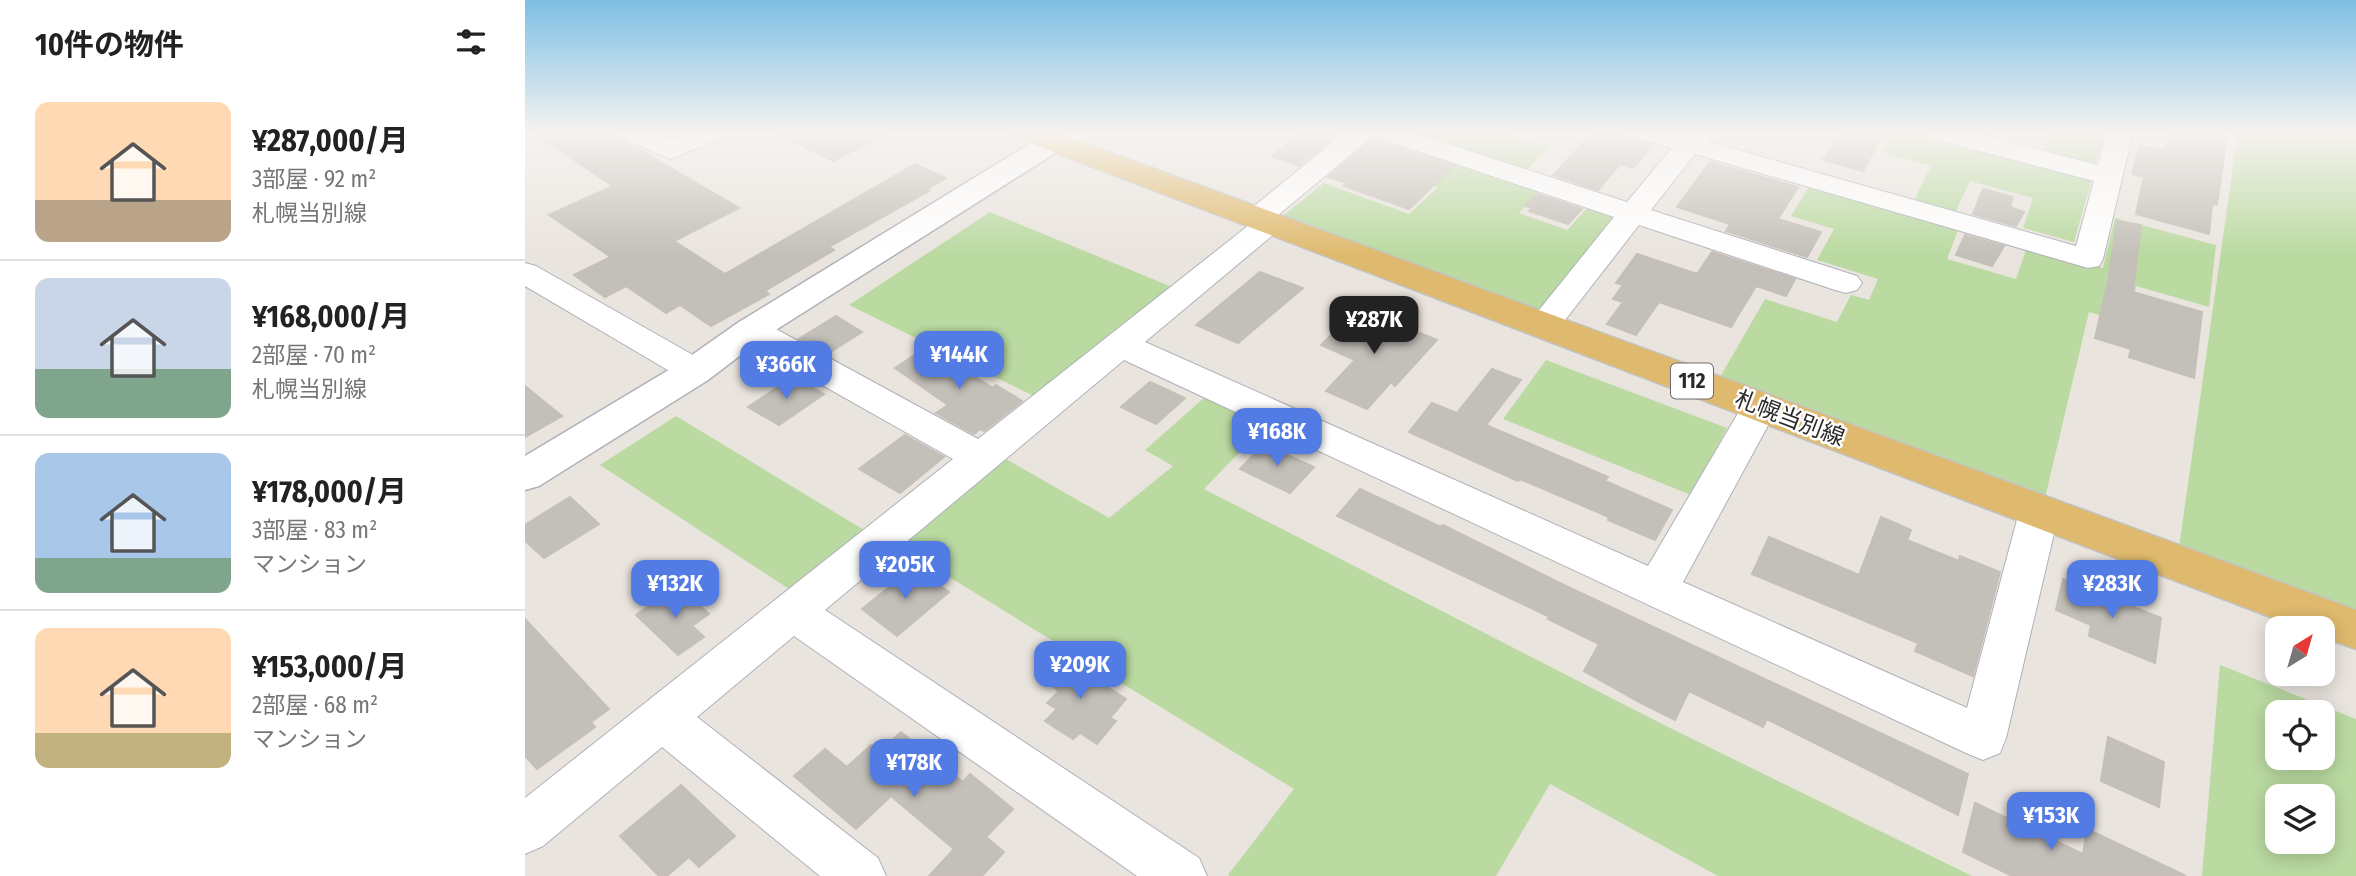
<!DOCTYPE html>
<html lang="ja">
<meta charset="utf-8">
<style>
:root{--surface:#fff;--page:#f2f2f2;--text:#222;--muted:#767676;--line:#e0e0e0;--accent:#527be3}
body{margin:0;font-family:"Fira Sans Condensed","Noto Sans JP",sans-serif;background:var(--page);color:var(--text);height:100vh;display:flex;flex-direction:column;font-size:26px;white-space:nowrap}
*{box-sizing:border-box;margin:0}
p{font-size:23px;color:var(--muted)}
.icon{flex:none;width:38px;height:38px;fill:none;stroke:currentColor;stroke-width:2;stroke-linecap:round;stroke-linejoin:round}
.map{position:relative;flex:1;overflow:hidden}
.panel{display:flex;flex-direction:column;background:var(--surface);width:525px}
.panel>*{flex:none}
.needle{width:46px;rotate:37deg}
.buttons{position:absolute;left:1740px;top:616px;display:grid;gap:14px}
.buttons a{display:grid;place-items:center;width:70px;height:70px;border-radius:14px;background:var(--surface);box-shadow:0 4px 18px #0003;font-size:35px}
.price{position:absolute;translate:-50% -60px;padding:0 16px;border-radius:14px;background:var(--accent);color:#fff;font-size:23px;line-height:46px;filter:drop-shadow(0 2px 4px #0008)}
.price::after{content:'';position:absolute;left:50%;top:42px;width:21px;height:16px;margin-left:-10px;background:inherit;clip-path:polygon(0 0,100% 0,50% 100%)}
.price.on{background:#222;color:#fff}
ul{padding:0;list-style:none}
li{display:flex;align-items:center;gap:21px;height:175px;padding:0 35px}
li+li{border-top:2px solid var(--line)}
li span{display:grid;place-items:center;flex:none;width:196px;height:140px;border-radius:14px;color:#555}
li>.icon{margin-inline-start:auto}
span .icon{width:84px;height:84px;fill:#fffc;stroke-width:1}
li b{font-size:30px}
h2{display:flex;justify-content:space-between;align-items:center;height:84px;padding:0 35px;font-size:30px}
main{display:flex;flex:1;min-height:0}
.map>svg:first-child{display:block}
</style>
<main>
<section class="panel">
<h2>10件の物件<svg class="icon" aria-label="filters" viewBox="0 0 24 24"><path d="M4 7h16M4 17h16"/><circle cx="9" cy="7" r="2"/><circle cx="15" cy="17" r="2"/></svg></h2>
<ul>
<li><span style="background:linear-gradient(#ffd9b3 70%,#b9a48a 0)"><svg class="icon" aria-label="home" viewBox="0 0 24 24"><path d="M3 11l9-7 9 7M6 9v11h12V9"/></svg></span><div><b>¥287,000/月</b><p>3部屋 · 92 m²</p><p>札幌当別線</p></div></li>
<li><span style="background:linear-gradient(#c9d6e8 65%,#7fa58c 0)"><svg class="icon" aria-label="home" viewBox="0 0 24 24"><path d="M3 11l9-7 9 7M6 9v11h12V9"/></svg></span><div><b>¥168,000/月</b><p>2部屋 · 70 m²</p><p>札幌当別線</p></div></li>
<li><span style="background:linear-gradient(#a9c7e8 75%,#7fa58c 0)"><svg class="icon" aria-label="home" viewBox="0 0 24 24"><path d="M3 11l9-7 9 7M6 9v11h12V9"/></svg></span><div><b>¥178,000/月</b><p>3部屋 · 83 m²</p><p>マンション</p></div></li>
<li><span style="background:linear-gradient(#ffd9b3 75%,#c2b280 0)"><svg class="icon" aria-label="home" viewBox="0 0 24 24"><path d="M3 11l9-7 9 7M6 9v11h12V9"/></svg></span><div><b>¥153,000/月</b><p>2部屋 · 68 m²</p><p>マンション</p></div></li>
</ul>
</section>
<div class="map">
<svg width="1831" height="876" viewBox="0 0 1831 876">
<rect width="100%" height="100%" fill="#eae4de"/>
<g fill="#badaa1" fill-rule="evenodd">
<polygon points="887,132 976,132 1024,147 1001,171"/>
<polygon points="1367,132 1391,132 1567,179 1549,242 1498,228 1508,198 1445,181 1430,213 1389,201 1406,166 1356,152"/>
<polygon points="1524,132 1563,132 1580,137 1570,166 1519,152"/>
<polygon points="1713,132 1831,132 1831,613 1654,547"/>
<polygon points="899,150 1016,189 994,213 1042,230 1065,205 1097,215 1016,312 759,215 799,183 884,214 913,187 874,173"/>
<polygon points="1284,187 1433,230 1422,259 1491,279 1502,247 1578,268 1590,218 1691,245 1684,307 1611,286 1604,324 1564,312 1520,498 1194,379 1240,299 1312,322 1326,295 1344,300 1353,279 1292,260 1309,229 1266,216"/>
<polygon points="465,212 647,287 513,398 324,305"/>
<polygon points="1021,360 1202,428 1166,495 978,419"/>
<polygon points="680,397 740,426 679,489 1143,727 1447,876 1193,876 1025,784 971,876 705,876 703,875 769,789 372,545 479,458 584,518 648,466 620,450"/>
<polygon points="151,416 344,533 270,593 75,465"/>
<path d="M1695,665L1831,719V876H1677ZM1752,712H1797V758H1752ZM1752,796H1797V842H1752Z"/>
</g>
<g fill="#c3bfb9" stroke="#c5bfb8" stroke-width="2">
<polygon points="7,132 84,132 214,208 149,241 200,274 390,164 421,178 401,190 404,191 304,247 309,250 240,291 244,294 186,326 155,305 141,313 101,286 80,297 49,275 86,257 24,215 88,186"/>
<polygon points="249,132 366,132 308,161"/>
<polygon points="778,132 816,132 774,166 747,156"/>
<polygon points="1068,132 1088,132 1128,145 1108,168 1095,164 1073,190 1028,175"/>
<polygon points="1316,132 1359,132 1338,171 1298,160"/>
<polygon points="1644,132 1681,132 1702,137 1692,205 1687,204 1684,234 1611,214 1619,177 1607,174 1614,145 1640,151"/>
<polygon points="848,139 870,146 929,166 884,209 819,186 822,183 803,177"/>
<polygon points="1185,162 1273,187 1253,219 1296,232 1282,257 1201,231 1205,224 1152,207"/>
<polygon points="1458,189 1488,197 1485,207 1499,212 1491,226 1448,214"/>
<polygon points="1012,194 1057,209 1043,224 1004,211 1007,208 1000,206"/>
<polygon points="1592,221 1616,225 1608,292 1677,312 1669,378 1604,357 1606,349 1570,338 1583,281"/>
<polygon points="1440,235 1479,246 1467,266 1431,255"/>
<polygon points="1187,252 1270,279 1261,296 1231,286 1206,327 1134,302 1111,335 1082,324 1098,302 1088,299 1098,285 1091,283 1112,254 1172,274"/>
<polygon points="735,272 778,288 713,343 671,325"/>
<polygon points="834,308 912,340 870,386 866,382 842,409 801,391 830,360 796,345"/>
<polygon points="311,316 337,332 302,354 274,339"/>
<polygon points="402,347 468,388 471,385 497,401 459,431 455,429 449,434 411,413 423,405 370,368"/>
<polygon points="243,357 271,373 254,383 226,368"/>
<polygon points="967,369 996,380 961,425 1083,477 1080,481 1147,510 1130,540 1083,520 1084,517 995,479 993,481 884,432 907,403 932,413"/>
<polygon points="268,377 299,394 254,425 223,407"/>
<polygon points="625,382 660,398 631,424 596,407"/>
<polygon points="0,386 37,416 0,437"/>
<polygon points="380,435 419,457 375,493 334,469"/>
<polygon points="739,444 789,467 765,493 715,469"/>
<polygon points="835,489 916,527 918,525 1043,587 1443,774 1433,815 1242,719 1238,727 1164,691 1150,720 1116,703 1059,671 1074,644 1023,619 1025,617 812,516"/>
<polygon points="45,497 74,524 19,558 0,541 0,525"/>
<polygon points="1356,517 1386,530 1382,540 1434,561 1435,556 1475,572 1448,676 1390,651 1393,643 1227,574 1244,537 1334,575"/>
<polygon points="389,567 424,592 372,636 337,609"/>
<polygon points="1538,579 1636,618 1630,663 1564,636 1566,625 1531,610"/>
<polygon points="154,586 184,614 167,626 179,637 153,655 111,615"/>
<polygon points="0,619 84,709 66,722 70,727 12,769 0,756"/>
<polygon points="532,655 601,699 585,718 591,721 572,744 555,733 548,739 520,721 532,709 522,703 534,691 512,676"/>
<polygon points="376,732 438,782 445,774 488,809 461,837 479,852 457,876 404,876 429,849 366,796 331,829 269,776 300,749 322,767 346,745 354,752"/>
<polygon points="1583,737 1639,762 1634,807 1576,781"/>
<polygon points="156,785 210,836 174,867 164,857 142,876 134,876 95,836"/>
<polygon points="1450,803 1558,854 1562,829 1661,876 1487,876 1438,852"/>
</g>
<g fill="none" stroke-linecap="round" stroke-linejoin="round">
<defs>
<g id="street">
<polygon points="93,132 128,132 146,141 164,132 199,132 195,138 146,159 97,138"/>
<polygon points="820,132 886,132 1102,202 1147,148 1113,138 1109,132 1187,132 1181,141 1551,246 1569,181 1405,138 1401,132 1446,132 1573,165 1582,132 1608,132 1578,259 1574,266 1563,268 1170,154 1126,210 1332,276 1337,283 1332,290 1321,293 1310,290 1114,225 1030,333 1018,336 1006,333 1002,325 1089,217 848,136 752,216 760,223 755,229 620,342 1123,566 1222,398 1235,394 1248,398 1253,407 1158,582 1442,708 1494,512 1500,501 1514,497 1528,501 1534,512 1481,738 1475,753 1458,760 1441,753 599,360 300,610 674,858 682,876 612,876 269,636 172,717 353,858 361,876 295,876 137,747 18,846 0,854 0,798 428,459 214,338 209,330 214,322 226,319 238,322 453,439 724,225 717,218 722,212"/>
<polygon points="0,263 11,266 182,363 187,371 182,379 170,383 158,379 0,286"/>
</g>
<polygon id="secondary" points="524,132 558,132 554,138 238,338 183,380 14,486 0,490 0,456 157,362 214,322"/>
<polygon id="primary" points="488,132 529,132 1831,610 1831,649 1797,637 1797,628 1774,628 492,138"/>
</defs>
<use href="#street" stroke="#aeb1b9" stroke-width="2"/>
<use href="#secondary" stroke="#aeb1b9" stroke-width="3"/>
<use href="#primary" stroke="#c3c3c3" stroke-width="3"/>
<use href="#street" fill="#fff" fill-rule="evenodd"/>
<use href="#secondary" fill="#fff" fill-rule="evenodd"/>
<use href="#primary" fill="#dfba6e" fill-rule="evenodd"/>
</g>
<linearGradient id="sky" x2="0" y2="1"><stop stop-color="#7dbfe4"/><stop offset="0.52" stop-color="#f6f3f0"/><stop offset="1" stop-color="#f6f3f0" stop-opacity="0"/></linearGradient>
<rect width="1831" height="255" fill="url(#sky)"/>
<g text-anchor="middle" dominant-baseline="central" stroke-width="5" stroke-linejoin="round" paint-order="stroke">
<rect fill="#fff" stroke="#6a6a6a" stroke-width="2" x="1146" y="363.5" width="42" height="35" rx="5"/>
<g font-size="21" font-weight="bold" fill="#2a2a2a">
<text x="1167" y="381">112</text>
</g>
<g font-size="23" fill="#2a2a2a" stroke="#fff">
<text transform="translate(1265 418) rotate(21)">札幌当別線</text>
</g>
</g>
</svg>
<div class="buttons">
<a><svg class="needle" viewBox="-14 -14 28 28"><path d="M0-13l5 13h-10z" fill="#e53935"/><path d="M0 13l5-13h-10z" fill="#767676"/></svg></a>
<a><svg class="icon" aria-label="locate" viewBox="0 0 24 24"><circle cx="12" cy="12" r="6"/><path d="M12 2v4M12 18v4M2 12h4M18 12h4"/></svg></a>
<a><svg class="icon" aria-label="layers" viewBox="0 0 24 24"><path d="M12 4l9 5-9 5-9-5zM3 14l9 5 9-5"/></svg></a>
</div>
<b class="price on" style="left:849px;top:356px">¥287K</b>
<b class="price" style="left:434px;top:391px">¥144K</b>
<b class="price" style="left:261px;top:401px">¥366K</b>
<b class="price" style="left:752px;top:468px">¥168K</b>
<b class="price" style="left:380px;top:601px">¥205K</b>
<b class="price" style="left:150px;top:620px">¥132K</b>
<b class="price" style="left:1587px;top:620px">¥283K</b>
<b class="price" style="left:555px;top:701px">¥209K</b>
<b class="price" style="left:389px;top:799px">¥178K</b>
<b class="price" style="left:1526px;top:852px">¥153K</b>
</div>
</main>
